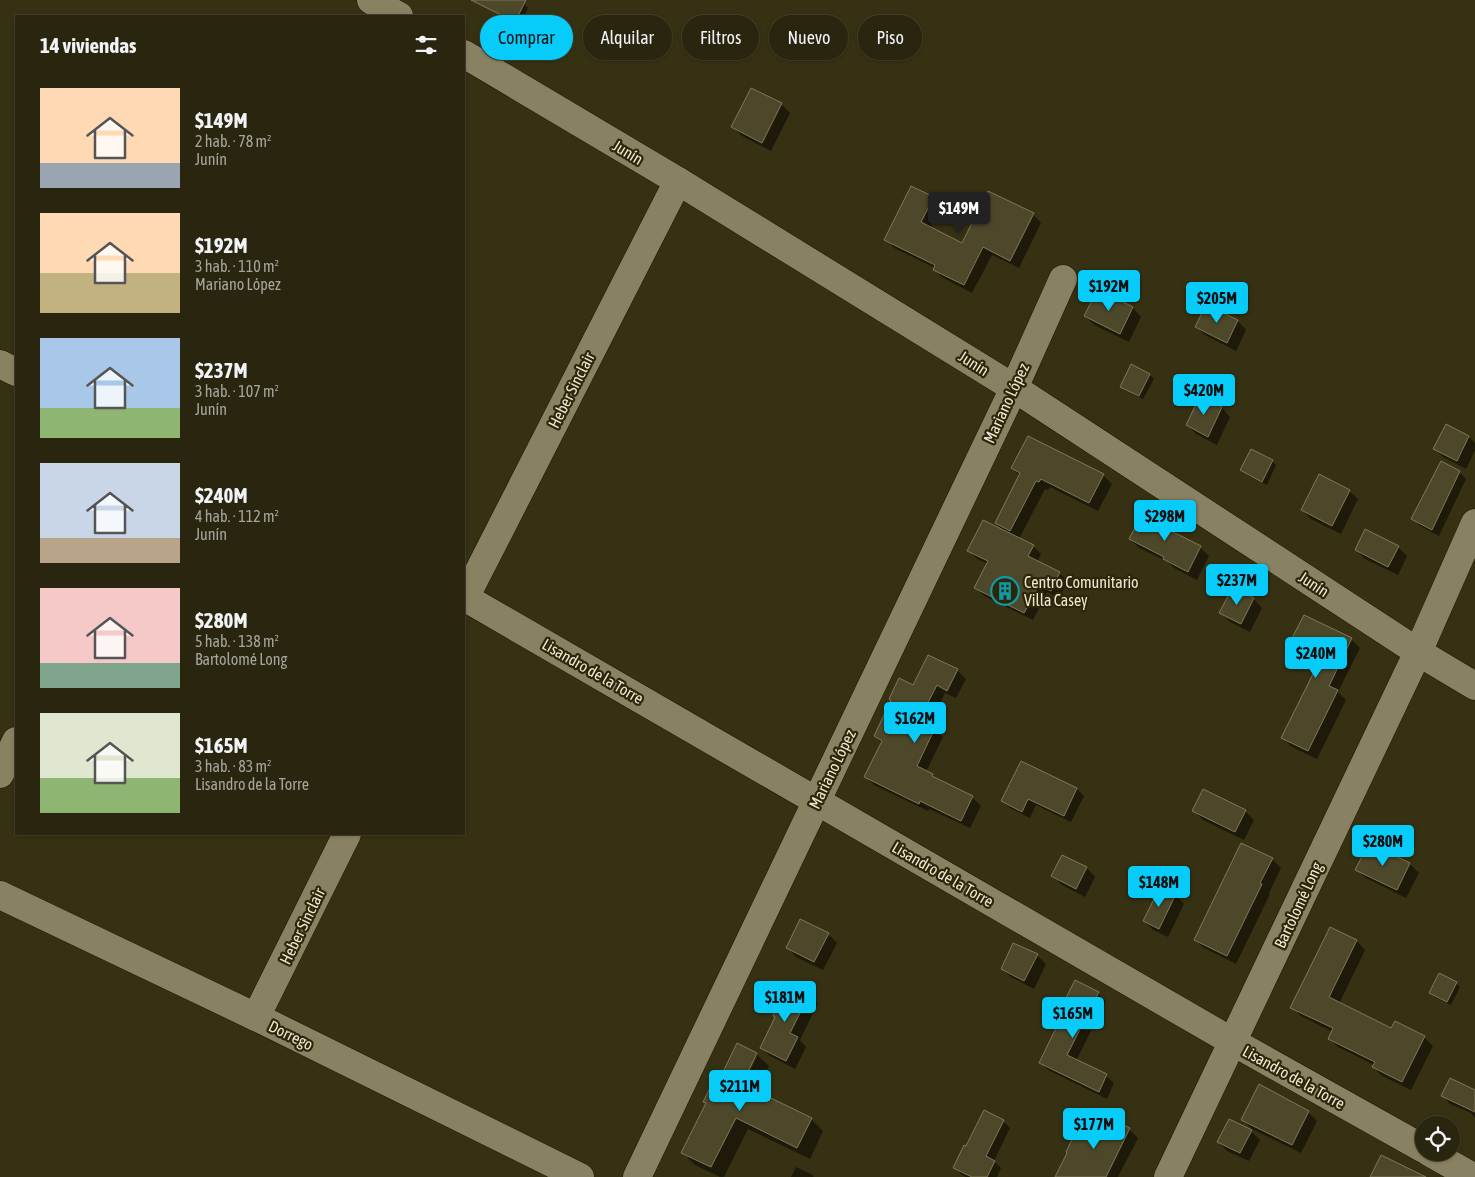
<!DOCTYPE html>
<html lang="es">
<meta charset="utf-8">
<style>
:root{--surface:#29250e;--page:#312d17;--text:#f1f3f6;--muted:#a5a59e;--line:#45422e;--accent:#07cbf9}
body{margin:0;font-family:"Asap Condensed",sans-serif;background:var(--page);color:var(--text);height:100vh;display:flex;flex-direction:column;font-size:19px;white-space:nowrap}
*{box-sizing:border-box;margin:0}
p{font-size:16px;color:var(--muted)}
.icon{flex:none;width:28px;height:28px;fill:none;stroke:currentColor;stroke-width:2;stroke-linecap:round;stroke-linejoin:round}
.map{position:relative;flex:1;overflow:hidden}
.drawer{position:absolute;left:15px;top:15px;width:450px;height:820px;display:flex;flex-direction:column;background:var(--surface);border-radius:0px;box-shadow:0 1px 4px #0004,0 0 0 1px var(--line)}
.drawer>*{flex:none}
.guide{position:absolute;left:480px;top:15px;width:475px;height:45px;display:flex;gap:10px}
.buttons{position:absolute;left:1415px;top:1116px;display:grid;gap:10px}
.buttons a{display:grid;place-items:center;width:45px;height:45px;border-radius:50%;background:var(--surface);box-shadow:0 1px 4px #0004,0 0 0 1px var(--line);font-size:25px}
.price{position:absolute;translate:-50% -42px;padding:0 11px;border-radius:5px;background:var(--accent);color:#111;font-size:16px;line-height:32px;filter:drop-shadow(0 1px 2px #0008)}
.price::after{content:'';position:absolute;left:50%;top:30px;width:15px;height:11px;margin-left:-8px;background:inherit;clip-path:polygon(0 0,100% 0,50% 100%)}
.price.active{background:#222;color:#fff}
ul{padding:0;list-style:none}
li{display:flex;align-items:center;gap:15px;height:125px;padding:0 25px}
li span{display:grid;place-items:center;flex:none;width:140px;height:100px;border-radius:0px;color:#555}
li>.icon{margin-inline-start:auto}
span .icon{width:60px;height:60px;fill:#fffc;stroke-width:1}
li b{font-size:21px}
h2{display:flex;justify-content:space-between;align-items:center;height:60px;padding:0 25px;font-size:21px}
.pill{padding:0 18px;border-radius:22px;background:var(--surface);box-shadow:0 1px 4px #0004,0 0 0 1px var(--line);font-size:18px;line-height:45px}
.pill.active{background:var(--accent);color:#111}
.map>svg:first-child{display:block}
</style>
<div class="map">
<svg width="1475" height="1177" viewBox="0 0 1475 1177">
<rect width="100%" height="100%" fill="#373113"/>
<g fill="#0007" fill-rule="evenodd">
<polygon points="487,0 516,0 524,4 528,8 520,25 498,15"/>
<polygon points="751,89 781,104 790,113 771,151 742,136 733,127"/>
<polygon points="933,198 941,206 930,228 962,245 1033,214 1041,223 1019,268 992,255 972,293 943,278 934,270 935,268 894,248 886,239"/>
<polygon points="1206,306 1238,321 1246,330 1236,351 1205,335 1196,327"/>
<polygon points="1133,308 1141,317 1129,342 1094,325 1085,316"/>
<polygon points="1150,375 1154,379 1143,399 1125,390 1121,386"/>
<polygon points="1201,398 1222,408 1230,417 1217,445 1196,434 1187,425"/>
<polygon points="1469,437 1475,443 1475,450 1466,469 1443,457 1434,449"/>
<polygon points="1272,461 1276,465 1267,485 1246,474 1242,470"/>
<polygon points="1012,468 1103,475 1112,484 1098,511 1050,487 1048,490 1045,489 1019,539 1033,546 1041,554 1037,562 1059,573 1068,581 1059,598 1047,592 1033,620 984,596 976,588 988,564 977,559 969,551 1005,532 996,523 1020,476"/>
<polygon points="1459,472 1466,479 1439,536 1420,526 1413,519"/>
<polygon points="1349,491 1358,499 1341,534 1311,519 1302,510"/>
<polygon points="1170,528 1180,537 1200,547 1209,556 1197,580 1174,568 1168,562 1139,548 1130,539"/>
<polygon points="1398,547 1407,556 1398,575 1365,559 1356,550"/>
<polygon points="1254,599 1262,608 1250,632 1230,622 1221,613"/>
<polygon points="1351,639 1360,648 1338,692 1346,700 1317,759 1292,747 1283,738 1320,663 1300,653 1291,644"/>
<polygon points="957,670 966,679 956,698 945,693 929,726 935,729 943,737 926,772 932,775 938,780 972,797 981,806 970,828 929,809 928,811 874,785 866,777 882,744 875,736 913,687"/>
<polygon points="1022,763 1077,789 1084,796 1071,822 1036,805 1030,818 1010,808 1003,801"/>
<polygon points="1194,811 1245,811 1254,820 1244,840 1203,820"/>
<polygon points="1369,844 1410,864 1419,873 1406,898 1366,878 1357,870"/>
<polygon points="1063,857 1087,868 1095,877 1085,897 1062,885 1053,876"/>
<polygon points="1272,859 1281,868 1269,893 1270,894 1236,964 1204,948 1195,940"/>
<polygon points="1160,888 1175,895 1184,904 1168,937 1153,930 1144,921"/>
<polygon points="1331,929 1357,941 1365,950 1339,1004 1392,1029 1424,1037 1433,1046 1411,1090 1382,1076 1373,1067 1374,1065 1338,1047 1329,1038 1333,1032 1301,1016 1292,1008"/>
<polygon points="828,934 837,943 823,970 796,957 788,948"/>
<polygon points="1037,955 1046,964 1034,989 1011,977 1002,969"/>
<polygon points="1456,983 1460,987 1451,1005 1435,997 1430,993"/>
<polygon points="1098,993 1106,1001 1076,1061 1106,1076 1114,1083 1107,1099 1048,1070 1040,1062 1059,1025 1056,1022"/>
<polygon points="809,994 818,1003 800,1040 806,1047 795,1069 770,1056 762,1048"/>
<path d="M756,1054L769,1066L756,1092L811,1119L823,1131L810,1159L748,1129L724,1177H720L695,1165L683,1153L723,1076ZM754,1057H757L740,1090L738,1089Z"/>
<polygon points="1475,1091 1475,1118 1471,1113 1450,1104 1443,1096"/>
<polygon points="1308,1112 1317,1121 1301,1153 1252,1129 1243,1120"/>
<polygon points="1003,1121 1010,1128 994,1161 1001,1168 997,1177 966,1177 962,1175 955,1168"/>
<polygon points="1129,1129 1138,1138 1118,1177 1057,1177 1091,1137"/>
<polygon points="1251,1131 1260,1140 1249,1161 1227,1151 1218,1142"/>
<polygon points="796,1167 811,1174 814,1177 791,1177"/>
</g>
<g fill="#4e482a" stroke="#7f7859">
<polygon points="471,0 526,0 515,22"/>
<polygon points="751,88 782,103 762,143 731,127"/>
<polygon points="911,186 934,197 921,222 962,243 988,191 1034,213 1010,261 983,247 964,285 933,270 935,265 884,240"/>
<polygon points="1098,289 1133,307 1120,334 1084,316"/>
<polygon points="1206,305 1238,320 1227,343 1195,327"/>
<polygon points="1131,364 1150,374 1139,396 1120,387"/>
<polygon points="1200,396 1222,407 1208,437 1186,425"/>
<polygon points="1446,424 1469,436 1457,461 1433,449"/>
<polygon points="1028,436 1104,474 1089,503 1041,479 1039,482 1036,481 1010,531 995,523 1020,473 1011,468"/>
<polygon points="1251,449 1273,460 1262,482 1240,470"/>
<polygon points="1441,461 1460,471 1432,530 1411,519"/>
<polygon points="1319,474 1350,490 1332,526 1301,510"/>
<polygon points="1143,512 1171,526 1169,530 1201,546 1188,572 1163,559 1164,557 1129,539"/>
<polygon points="983,520 1034,545 1028,556 1060,572 1051,591 1039,585 1024,613 974,588 988,561 967,551"/>
<polygon points="1365,529 1399,546 1388,567 1355,550"/>
<polygon points="1233,587 1254,598 1241,624 1219,613"/>
<polygon points="1304,615 1352,638 1329,686 1338,690 1308,751 1281,738 1320,660 1289,644"/>
<polygon points="928,655 958,669 947,691 937,685 919,720 935,728 917,766 933,774 932,776 973,796 961,821 920,801 919,804 864,777 882,741 874,736 891,700 889,699 899,678 913,685"/>
<polygon points="1021,761 1077,788 1064,816 1028,799 1022,812 1001,801"/>
<polygon points="1203,789 1246,810 1235,832 1192,811"/>
<polygon points="1241,843 1273,858 1260,883 1262,884 1227,956 1194,940"/>
<polygon points="1369,843 1410,863 1397,890 1355,870"/>
<polygon points="1062,855 1087,867 1076,889 1051,876"/>
<polygon points="1160,887 1176,894 1159,929 1143,921"/>
<polygon points="800,919 829,933 814,962 786,948"/>
<polygon points="1330,927 1357,940 1329,997 1391,1028 1395,1021 1425,1036 1402,1082 1372,1067 1375,1062 1328,1039 1333,1028 1290,1008"/>
<polygon points="1013,943 1038,954 1024,981 1001,969"/>
<polygon points="1439,973 1457,982 1447,1002 1429,993"/>
<polygon points="1075,980 1099,992 1067,1055 1107,1074 1099,1092 1039,1063 1058,1024 1054,1022"/>
<polygon points="789,982 810,993 790,1033 798,1037 786,1061 760,1048 775,1017 773,1016"/>
<polygon points="737,1043 757,1053 742,1084 812,1118 797,1148 736,1118 711,1167 681,1153 706,1103 703,1102 718,1072 722,1074"/>
<polygon points="1450,1078 1475,1090 1475,1112 1441,1096"/>
<polygon points="1259,1084 1309,1111 1292,1145 1241,1120"/>
<polygon points="984,1110 1004,1120 986,1156 995,1161 987,1177 972,1177 953,1168 964,1145 966,1146"/>
<polygon points="1101,1114 1130,1128 1106,1177 1055,1177 1067,1153 1066,1152 1077,1129 1091,1135"/>
<polygon points="1229,1119 1252,1130 1240,1153 1217,1142"/>
<polygon points="1381,1155 1426,1177 1370,1177"/>
</g>
<g fill="none" stroke-linecap="round" stroke-linejoin="round">
<defs>
<g id="minor">
<polyline points="371,0 399,16"/>
<polyline points="464,54 678,181 1014,388 1418,652 1475,686"/>
<polyline points="0,364 16,372"/>
<polyline points="464,597 1233,1042 1424,1149"/>
<polyline points="464,600 678,181"/>
<polyline points="0,774 16,741"/>
<polyline points="0,895 256,1017 580,1177"/>
<polyline points="256,1017 347,834"/>
<polyline points="1429,1152 1473,1177"/>
<polyline points="637,1177 1014,388 1063,279"/>
<polyline points="1168,1177 1418,652 1475,523"/>
</g>
</defs>
<use href="#minor" stroke="#1e1800" stroke-width="29"/>
<use href="#minor" stroke="#898262" stroke-width="28"/>
</g>
<defs>
<symbol id="building-ring" viewBox="-11 -11 22 22"><circle r="9.5" fill="#2d2708" stroke="#0f9aa8" stroke-width="1.5"/><path d="M-4-6H4V6H1V3H-1V6H-4ZM-2.5-4.3h1.7v1.8h-1.7ZM.8-4.3h1.7v1.8H.8ZM-2.5-1h1.7V.8h-1.7ZM.8-1h1.7V.8H.8Z" fill="#0f9aa8"/></symbol>
</defs>
<g fill-rule="evenodd">
<use href="#building-ring" x="989" y="575" width="32" height="32"/>
</g>
<g text-anchor="middle" dominant-baseline="central" stroke-width="4.5" stroke-linejoin="round" paint-order="stroke">
<g font-size="16" fill="#ebe8d6" stroke="#2d2708">
<text transform="translate(628 152) rotate(31)">Junín</text>
<text transform="translate(974 363) rotate(32)">Junín</text>
<text transform="translate(571 390) rotate(-63)">Heber Sinclair</text>
<text transform="translate(1006 403) rotate(-65)">Mariano López</text>
<text transform="translate(1314 584) rotate(33)">Junín</text>
<text transform="translate(593 671) rotate(30)">Lisandro de la Torre</text>
<text transform="translate(832 769) rotate(-64)">Mariano López</text>
<text transform="translate(943 874) rotate(30)">Lisandro de la Torre</text>
<text transform="translate(1298 905) rotate(-65)">Bartolomé Long</text>
<text transform="translate(302 926) rotate(-64)">Heber Sinclair</text>
<text transform="translate(291 1035) rotate(26)">Dorrego</text>
<text transform="translate(1294 1077) rotate(29)">Lisandro de la Torre</text>
</g>
<g font-size="16" fill="#ebe8d6" stroke="#2d2708" text-anchor="start">
<text x="1024" y="582">Centro Comunitario<tspan x="1024" dy="18">Villa Casey</tspan></text>
</g>
</g>
</svg>
<div class="buttons">
<a><svg class="icon" aria-label="locate" viewBox="0 0 24 24"><circle cx="12" cy="12" r="6"/><path d="M12 2v4M12 18v4M2 12h4M18 12h4"/></svg></a>
</div>
<b class="price active" style="left:959px;top:234px">$149M</b>
<b class="price" style="left:1109px;top:312px">$192M</b>
<b class="price" style="left:1217px;top:324px">$205M</b>
<b class="price" style="left:1204px;top:416px">$420M</b>
<b class="price" style="left:1165px;top:542px">$298M</b>
<b class="price" style="left:1237px;top:606px">$237M</b>
<b class="price" style="left:1316px;top:679px">$240M</b>
<b class="price" style="left:915px;top:744px">$162M</b>
<b class="price" style="left:1383px;top:867px">$280M</b>
<b class="price" style="left:1159px;top:908px">$148M</b>
<b class="price" style="left:785px;top:1023px">$181M</b>
<b class="price" style="left:1073px;top:1039px">$165M</b>
<b class="price" style="left:740px;top:1112px">$211M</b>
<b class="price" style="left:1094px;top:1150px">$177M</b>
<div class="guide">
<a class="pill active">Comprar</a>
<a class="pill">Alquilar</a>
<a class="pill">Filtros</a>
<a class="pill">Nuevo</a>
<a class="pill">Piso</a>
</div>
<section class="drawer">
<h2>14 viviendas<svg class="icon" aria-label="filters" viewBox="0 0 24 24"><path d="M4 7h16M4 17h16"/><circle cx="9" cy="7" r="2"/><circle cx="15" cy="17" r="2"/></svg></h2>
<ul>
<li><span style="background:linear-gradient(#ffd9b3 75%,#9aa5b1 0)"><svg class="icon" aria-label="home" viewBox="0 0 24 24"><path d="M3 11l9-7 9 7M6 9v11h12V9"/></svg></span><div><b>$149M</b><p>2 hab. · 78 m²</p><p>Junín</p></div></li>
<li><span style="background:linear-gradient(#ffd9b3 60%,#c2b280 0)"><svg class="icon" aria-label="home" viewBox="0 0 24 24"><path d="M3 11l9-7 9 7M6 9v11h12V9"/></svg></span><div><b>$192M</b><p>3 hab. · 110 m²</p><p>Mariano López</p></div></li>
<li><span style="background:linear-gradient(#a9c7e8 70%,#8fb573 0)"><svg class="icon" aria-label="home" viewBox="0 0 24 24"><path d="M3 11l9-7 9 7M6 9v11h12V9"/></svg></span><div><b>$237M</b><p>3 hab. · 107 m²</p><p>Junín</p></div></li>
<li><span style="background:linear-gradient(#c9d6e8 75%,#b9a48a 0)"><svg class="icon" aria-label="home" viewBox="0 0 24 24"><path d="M3 11l9-7 9 7M6 9v11h12V9"/></svg></span><div><b>$240M</b><p>4 hab. · 112 m²</p><p>Junín</p></div></li>
<li><span style="background:linear-gradient(#f6c9c9 75%,#7fa58c 0)"><svg class="icon" aria-label="home" viewBox="0 0 24 24"><path d="M3 11l9-7 9 7M6 9v11h12V9"/></svg></span><div><b>$280M</b><p>5 hab. · 138 m²</p><p>Bartolomé Long</p></div></li>
<li><span style="background:linear-gradient(#dfe7d0 65%,#8fb573 0)"><svg class="icon" aria-label="home" viewBox="0 0 24 24"><path d="M3 11l9-7 9 7M6 9v11h12V9"/></svg></span><div><b>$165M</b><p>3 hab. · 83 m²</p><p>Lisandro de la Torre</p></div></li>
</ul>
</section>
</div>
